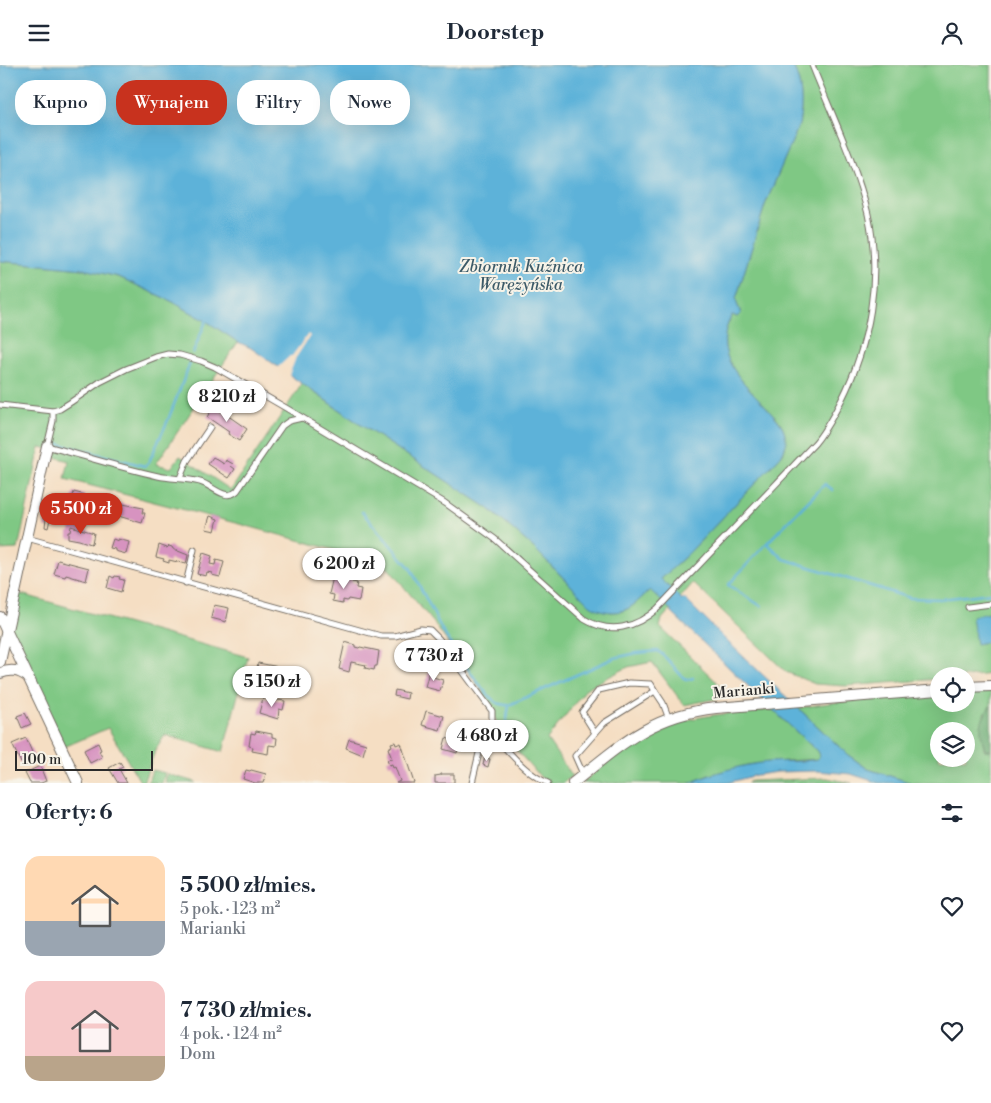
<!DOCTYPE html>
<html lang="pl">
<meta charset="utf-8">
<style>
:root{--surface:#fff;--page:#f6f6f7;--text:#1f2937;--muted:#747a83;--accent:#c8321e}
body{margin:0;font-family:"Libre Bodoni",serif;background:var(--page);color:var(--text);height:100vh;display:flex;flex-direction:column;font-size:19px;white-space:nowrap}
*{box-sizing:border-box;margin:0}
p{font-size:16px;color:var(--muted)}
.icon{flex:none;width:28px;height:28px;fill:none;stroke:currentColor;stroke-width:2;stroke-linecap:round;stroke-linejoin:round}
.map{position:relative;height:718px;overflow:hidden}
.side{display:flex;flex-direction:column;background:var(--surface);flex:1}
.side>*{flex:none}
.hud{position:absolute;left:15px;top:15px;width:500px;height:45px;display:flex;gap:10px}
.tools{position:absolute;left:930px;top:602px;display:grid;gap:10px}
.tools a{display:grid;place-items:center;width:45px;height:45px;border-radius:50%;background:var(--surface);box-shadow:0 5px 20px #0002;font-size:25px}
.scale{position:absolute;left:15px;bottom:12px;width:138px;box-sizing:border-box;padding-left:5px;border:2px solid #2b2b2b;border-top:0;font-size:14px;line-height:18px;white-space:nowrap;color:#2b2b2b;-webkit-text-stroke:4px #f7f3e8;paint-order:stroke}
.price{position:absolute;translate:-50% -42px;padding:0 11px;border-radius:18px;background:#fff;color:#222;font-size:16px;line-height:32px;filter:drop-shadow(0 1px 2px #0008)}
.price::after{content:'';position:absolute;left:50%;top:30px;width:15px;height:11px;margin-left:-8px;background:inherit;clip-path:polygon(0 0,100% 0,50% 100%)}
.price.active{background:var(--accent);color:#fff}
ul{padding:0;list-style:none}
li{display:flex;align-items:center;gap:15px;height:125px;padding:0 25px}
li span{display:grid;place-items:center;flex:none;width:140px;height:100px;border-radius:15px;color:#555}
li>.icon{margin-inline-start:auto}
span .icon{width:60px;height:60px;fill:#fffc;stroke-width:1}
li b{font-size:21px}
h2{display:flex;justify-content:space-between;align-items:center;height:60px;padding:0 25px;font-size:21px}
.tag{padding:0 18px;border-radius:20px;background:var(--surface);box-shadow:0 5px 20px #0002;font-size:18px;line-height:45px}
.tag.active{background:var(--accent);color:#fff}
header{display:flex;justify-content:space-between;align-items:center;height:65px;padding:0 25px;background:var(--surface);font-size:22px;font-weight:700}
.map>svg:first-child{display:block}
</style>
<header><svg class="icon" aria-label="menu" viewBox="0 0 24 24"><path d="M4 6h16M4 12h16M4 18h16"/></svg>Doorstep<svg class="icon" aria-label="person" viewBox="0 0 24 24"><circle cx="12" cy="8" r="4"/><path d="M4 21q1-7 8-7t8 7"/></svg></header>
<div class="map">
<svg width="991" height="718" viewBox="0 0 991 718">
<rect width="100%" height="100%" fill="#f7f3e8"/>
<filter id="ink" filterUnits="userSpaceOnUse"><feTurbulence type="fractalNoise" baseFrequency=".02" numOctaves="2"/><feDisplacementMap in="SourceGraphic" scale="10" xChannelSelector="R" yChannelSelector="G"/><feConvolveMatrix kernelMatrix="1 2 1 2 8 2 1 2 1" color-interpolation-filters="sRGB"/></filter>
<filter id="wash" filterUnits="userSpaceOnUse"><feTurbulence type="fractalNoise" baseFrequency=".0096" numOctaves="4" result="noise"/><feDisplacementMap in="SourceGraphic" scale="20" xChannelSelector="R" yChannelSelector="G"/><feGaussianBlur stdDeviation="1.12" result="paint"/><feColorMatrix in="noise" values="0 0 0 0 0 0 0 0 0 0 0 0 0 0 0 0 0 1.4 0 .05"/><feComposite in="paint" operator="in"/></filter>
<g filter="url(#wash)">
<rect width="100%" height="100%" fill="#f5dec3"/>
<g fill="#7fc884" stroke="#557a58" fill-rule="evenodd">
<path d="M793,0H991V609L966,612L939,611V614L846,621L815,619L786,607L693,518L662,554L660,562L731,631L684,640L652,597L628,602L587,623L547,674L572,711L563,718H546L501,668L488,635L434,558L389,504L378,495L335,485L247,461L65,414L69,396L51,391L50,384L40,382L18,484L0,485V196L83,204L119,212L173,237L206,256L238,277L156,399L171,403L180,391L231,425L302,319L361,360L488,443L535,484L590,540L605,546L612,547L623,546L631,542L689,488L781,391C783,389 784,387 785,384C786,380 784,365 782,361C780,356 774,350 770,346C745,318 709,292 732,250L737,252L740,245L736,237V234L765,140L799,60C803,37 802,21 793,0Z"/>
<polygon points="17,528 248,592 223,687 165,670 155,686 143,718 141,718 108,663 64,682 10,562"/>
<path d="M991,625V640L984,649V685H991V718H912L868,704L848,690L798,643L829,638L939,629V639H966V627ZM939,666H966V694H939Z"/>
<path d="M773,645L817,686L819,690V694L786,696L747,700L709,710L690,718H582C604,700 627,680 653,667C690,649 734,648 773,645Z"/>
<polygon points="152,705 165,708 162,718 148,717"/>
<polygon points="167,709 195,717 195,718 165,718"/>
<polygon points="827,713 852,718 747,718 751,716"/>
</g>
<path fill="#67ac72" stroke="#496c4e" d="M991,640V685H985C979,664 978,658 991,640Z"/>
<g fill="#5db2d9" stroke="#446e82">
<path d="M0,0H793C802,21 803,37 799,60L765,140L736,234C736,239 740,244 741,249L738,252L732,250C709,292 745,318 770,346C776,353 783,359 785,369C788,377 785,384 781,391L689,488L661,514L681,534H685L729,578L848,690L868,704L912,718H879L851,709L818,706L777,707L756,710L727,718H690C715,707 741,700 768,697C785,696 802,697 818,694L819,690L817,686L773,645L671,547V545L650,525C644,530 638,537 632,541C620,550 602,548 590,540L535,484L488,443L361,360L251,283L238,277L206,256L173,237L119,212L83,204L0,196Z"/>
<polygon points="991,548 991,576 976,579 972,551"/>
</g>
<polygon fill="#f5dec3" points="308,269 310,271 295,294 295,295 288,313 276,304 290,291 292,291"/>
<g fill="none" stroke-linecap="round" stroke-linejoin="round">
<g stroke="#5db2d9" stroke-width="2.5">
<polyline points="193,288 206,256"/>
<polyline points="59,379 145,401 148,399 168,355 190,298"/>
<path d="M362,447L411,504L442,565L458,591L483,624L491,633L497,638L505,640H509L614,593L637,588L658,586C669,594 676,606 686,615L693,613"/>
<polyline points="767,478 825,419 833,425"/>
<polyline points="761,541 728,520 767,478 784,494 910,533 941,534 991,528"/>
<polyline points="505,666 509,640"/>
</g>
</g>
<g id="blocks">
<g fill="#d793c0">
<polygon points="214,341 247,364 239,376 228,369 229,367 207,352"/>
<polygon points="213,392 224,399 226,395 233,399 231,401 235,404 229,413 208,399"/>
<polygon points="74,427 85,430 83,439 94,442 92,449 70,443"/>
<polygon points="118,438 143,443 142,448 145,448 142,458 115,450"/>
<polygon points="47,439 56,441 53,455 50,454 48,463 45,462 46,453 44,453"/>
<polygon points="210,451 218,454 215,466 206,464"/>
<polygon points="71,461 94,468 92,478 91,479 79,475 68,473 68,467 70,467"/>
<polygon points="113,474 118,476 118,474 129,477 126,489 115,486 115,484 110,483"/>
<polygon points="159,480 167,483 169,481 172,482 173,484 188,490 186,499 169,495 169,498 163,496 164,494 156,492"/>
<polygon points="203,488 212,491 210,499 215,500 216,495 224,497 220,512 212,510 212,508 207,507 206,511 197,509"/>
<polygon points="58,495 89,503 86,516 66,510 65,512 54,509"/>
<polygon points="110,511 114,513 115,511 120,512 119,514 124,515 121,527 107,523"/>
<polygon points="339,511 352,514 352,517 357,518 356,523 361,524 359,536 348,534 347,536 343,535 343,538 333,536 334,530 329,529 333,512 338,514"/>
<polygon points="214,540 229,543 226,557 211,553"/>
<polygon points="345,577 355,580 355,582 359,583 360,582 379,586 377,601 375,601 374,605 365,603 366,600 351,597 349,607 339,604"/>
<polygon points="258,598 279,602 281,607 278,619 261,614 260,618 251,615 253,606 256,607"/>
<polygon points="429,606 434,608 433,612 443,615 440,626 425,622"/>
<polygon points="395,625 408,628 407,634 394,631"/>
<polygon points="263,633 285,636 283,645 279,644 278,654 259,648"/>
<polygon points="426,646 444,651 440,665 422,660"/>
<polygon points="25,648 31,659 22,663 17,651"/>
<polygon points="256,666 272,669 272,672 277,673 276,681 269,680 268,689 252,686 253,682 249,681 251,668 255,669"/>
<polygon points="26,673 34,692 21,698 12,679"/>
<polygon points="446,673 460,677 457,688 443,684"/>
<polygon points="349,674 366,679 363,690 346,683"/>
<polygon points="395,677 396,680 401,678 414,718 396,718 400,716 395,702 393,703 392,699 389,700 387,695 392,694 388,683 392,681 391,678"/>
<polygon points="98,678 101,685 99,686 102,692 90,698 84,685"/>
<polygon points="485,692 490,694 488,702 483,700"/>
<polygon points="120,697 123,702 119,704 127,718 118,718 109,703"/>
<polygon points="40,701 46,716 41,718 30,718 25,708"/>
<polygon points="246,705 250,706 251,705 266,709 263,718 255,718 243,714"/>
<polygon points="441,709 454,709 454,718 435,718 435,711 441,710"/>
</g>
</g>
</g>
<g filter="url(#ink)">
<use href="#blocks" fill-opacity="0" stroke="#726a60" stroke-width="1"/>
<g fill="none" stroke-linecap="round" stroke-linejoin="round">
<defs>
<g id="service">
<path d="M0,340L53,346L60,344L71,337L100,317L126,304L156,292L168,289L180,290L201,296L215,302L286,343L445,438L495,474L584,554C610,570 636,563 658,543L815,378C826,365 833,351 841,336C870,279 882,213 868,149C856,99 831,48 812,0"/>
<path d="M53,346V356L47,381C84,391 121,403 158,411C172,414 186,413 200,417C212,420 225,437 237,426L282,361L289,356L302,353"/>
<polyline points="180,413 187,396 210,362"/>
<path d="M27,473L381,571H395L421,564L430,565L439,574L492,646V669C509,686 525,709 548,718"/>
<polyline points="186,518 194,485"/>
<polyline points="968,542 991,539"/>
<polyline points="595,668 582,647 599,625 629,618 651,619 655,626"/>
<polyline points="583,709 575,691 604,658 655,626 663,638 669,654"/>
<polyline points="472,718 483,671 492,669"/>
</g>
<g id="minor">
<polyline points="0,552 78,718"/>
<polyline points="0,597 47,381"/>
<path d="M0,608C11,604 18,605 28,612"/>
<polyline points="966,622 991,621"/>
<path d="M573,718C620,680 652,650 716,643L939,625"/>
</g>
</defs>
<use href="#service" stroke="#726a60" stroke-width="7"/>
<use href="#minor" stroke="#726a60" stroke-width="12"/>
<use href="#service" stroke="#fff" stroke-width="5"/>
<use href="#minor" stroke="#fff" stroke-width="10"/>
</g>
</g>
<g text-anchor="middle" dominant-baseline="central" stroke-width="4" stroke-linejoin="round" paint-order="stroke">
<g font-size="15" fill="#2b2b2b" stroke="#f7f3e8">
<text transform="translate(744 626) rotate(-5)">Marianki</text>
</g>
<g font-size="16" font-style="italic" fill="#3c5a68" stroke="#f7f3e8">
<text x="521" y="202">Zbiornik Kuźnica<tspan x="521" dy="18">Warężyńska</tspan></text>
</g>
</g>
</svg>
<div class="tools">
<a><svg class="icon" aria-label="locate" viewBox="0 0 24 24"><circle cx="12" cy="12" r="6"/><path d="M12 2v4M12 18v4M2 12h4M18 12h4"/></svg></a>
<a><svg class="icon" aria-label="layers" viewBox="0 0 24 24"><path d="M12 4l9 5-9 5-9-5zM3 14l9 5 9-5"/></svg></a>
</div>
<div class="scale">100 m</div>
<b class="price" style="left:227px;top:358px">8 210 zł</b>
<b class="price active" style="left:81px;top:470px">5 500 zł</b>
<b class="price" style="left:344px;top:525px">6 200 zł</b>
<b class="price" style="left:434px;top:617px">7 730 zł</b>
<b class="price" style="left:272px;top:643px">5 150 zł</b>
<b class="price" style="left:487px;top:697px">4 680 zł</b>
<div class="hud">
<a class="tag">Kupno</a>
<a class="tag active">Wynajem</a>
<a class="tag">Filtry</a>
<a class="tag">Nowe</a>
</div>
</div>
<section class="side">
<h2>Oferty: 6<svg class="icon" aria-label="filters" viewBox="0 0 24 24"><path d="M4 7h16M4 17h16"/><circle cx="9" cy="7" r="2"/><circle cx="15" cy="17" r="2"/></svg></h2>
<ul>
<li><span style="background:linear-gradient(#ffd9b3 65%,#9aa5b1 0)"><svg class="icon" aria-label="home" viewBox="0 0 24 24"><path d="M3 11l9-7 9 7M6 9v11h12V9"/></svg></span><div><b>5 500 zł/mies.</b><p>5 pok. · 123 m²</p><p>Marianki</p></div><svg class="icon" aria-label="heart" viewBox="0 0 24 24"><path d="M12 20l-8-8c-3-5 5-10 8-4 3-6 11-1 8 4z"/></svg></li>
<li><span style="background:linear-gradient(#f6c9c9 75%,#b9a48a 0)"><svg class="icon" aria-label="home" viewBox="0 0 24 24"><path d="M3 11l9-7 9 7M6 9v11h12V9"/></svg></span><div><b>7 730 zł/mies.</b><p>4 pok. · 124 m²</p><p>Dom</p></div><svg class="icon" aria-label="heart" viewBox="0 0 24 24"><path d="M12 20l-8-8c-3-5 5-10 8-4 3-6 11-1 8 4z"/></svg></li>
</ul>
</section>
